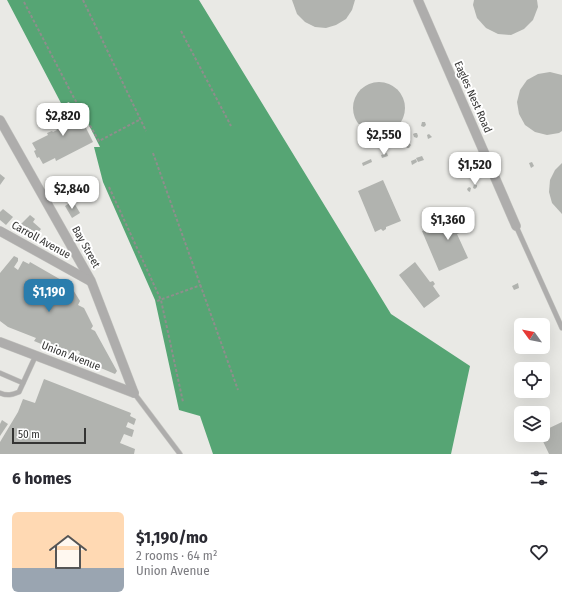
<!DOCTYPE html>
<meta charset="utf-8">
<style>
:root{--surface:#fff;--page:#f2f2f3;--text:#2b2b33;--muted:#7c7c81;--line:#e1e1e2;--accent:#2a7dad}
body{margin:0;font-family:"Fira Sans Condensed",sans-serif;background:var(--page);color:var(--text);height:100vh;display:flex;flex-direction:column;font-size:15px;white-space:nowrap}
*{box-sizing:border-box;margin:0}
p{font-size:13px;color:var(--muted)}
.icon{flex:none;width:22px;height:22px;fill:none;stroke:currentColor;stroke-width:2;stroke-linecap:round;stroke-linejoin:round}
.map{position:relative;height:454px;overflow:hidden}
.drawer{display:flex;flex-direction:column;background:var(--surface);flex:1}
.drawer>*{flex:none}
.needle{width:26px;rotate:303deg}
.buttons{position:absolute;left:514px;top:318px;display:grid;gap:8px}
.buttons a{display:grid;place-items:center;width:36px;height:36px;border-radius:6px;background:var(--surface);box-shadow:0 4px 16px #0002;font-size:20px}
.scale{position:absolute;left:12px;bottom:10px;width:74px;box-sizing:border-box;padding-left:4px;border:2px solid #343433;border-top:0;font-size:11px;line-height:14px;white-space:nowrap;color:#343433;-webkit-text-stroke:3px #fff;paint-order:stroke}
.price{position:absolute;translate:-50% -34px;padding:0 9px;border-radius:8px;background:#fff;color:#222;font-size:13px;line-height:26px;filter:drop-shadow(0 1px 2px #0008)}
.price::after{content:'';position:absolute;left:50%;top:24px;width:12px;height:9px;margin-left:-6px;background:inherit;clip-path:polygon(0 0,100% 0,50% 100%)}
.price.on{background:var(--accent);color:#fff}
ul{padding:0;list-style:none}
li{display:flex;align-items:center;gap:12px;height:100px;padding:0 12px}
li+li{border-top:1px solid var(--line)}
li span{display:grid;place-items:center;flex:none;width:112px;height:80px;border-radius:6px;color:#555}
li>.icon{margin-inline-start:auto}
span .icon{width:48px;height:48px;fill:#fffc;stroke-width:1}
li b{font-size:17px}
h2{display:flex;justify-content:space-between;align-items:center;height:48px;padding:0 12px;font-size:17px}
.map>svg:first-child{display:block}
</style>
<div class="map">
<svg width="562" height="454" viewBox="0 0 562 454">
<rect width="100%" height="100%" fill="#e9e9e5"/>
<polygon fill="#56a574" points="7,0 199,0 391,314 470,366 451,454 213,454 200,416 179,410 155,300 103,182 94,147 100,147 78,103 71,106 69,102 62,105"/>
<g fill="#b1b3af">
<polygon points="292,0 355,0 352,10 346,19 336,25 326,28 315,27 305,22 297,14"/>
<polygon points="474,0 537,0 538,7 533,20 524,29 511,35 498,34 486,28 477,18 473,5"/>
<polygon points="550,72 562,75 562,131 559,133 547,135 535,132 525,125 519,114 517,102 520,90 527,80 538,74"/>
<circle cx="379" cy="108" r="26"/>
<polygon points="67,103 71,110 76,108 93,142 56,161 55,158 43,164 39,157 37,158 34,151 36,150 32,143 48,135 47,133 52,131 53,132 57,130 52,120 62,114 60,109 64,107 63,105"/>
<polygon points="56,104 59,111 51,115 48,108"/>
<polygon points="422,122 425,122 426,125 424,127 421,126"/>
<polygon points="415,133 417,133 418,136 417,138 414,137 413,134"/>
<polygon points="429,134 432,137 428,139 427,135"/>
<polygon points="409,143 411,145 409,148 407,148 406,145"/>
<polygon points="387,153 388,156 382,158 381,155"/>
<polygon points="422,156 424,160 418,162 416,158"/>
<polygon points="371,159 372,162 363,166 362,163"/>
<polygon points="416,159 417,162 412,165 411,161"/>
<polygon points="532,162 534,166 531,168 529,163"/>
<polygon points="562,163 562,214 552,203 549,192 550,180 555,170"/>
<polygon points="0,174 5,178 0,185"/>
<polygon points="383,180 401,221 386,227 386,229 383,231 381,229 375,232 358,191"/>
<polygon points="474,184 477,185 477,187 475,189 473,188"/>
<polygon points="469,187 471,188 470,192 468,191 467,189"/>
<polygon points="73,201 80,213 72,218 65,206"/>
<polygon points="3,209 13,217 6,225 0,220 0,212"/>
<polygon points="466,212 473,227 457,234 468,258 439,271 422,231"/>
<polygon points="30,215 35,219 33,222 41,229 36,235 35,234 32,236 20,225"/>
<polygon points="14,256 18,258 18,261 14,267 18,270 23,261 29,264 30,262 70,285 80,301 78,305 84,308 93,326 91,329 95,331 117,371 115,374 77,358 80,352 77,350 73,357 34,341 36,338 8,327 0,321 0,273"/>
<polygon points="415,262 430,282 433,281 435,284 433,286 440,296 424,308 399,275"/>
<polygon points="518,283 519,288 514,290 512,286"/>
<polygon points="44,379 131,413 130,416 136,419 134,425 128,422 126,427 134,430 132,437 124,434 120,443 135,449 134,454 0,454 0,442 18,412 23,399 35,403"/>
<polygon points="2,420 8,424 0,436 0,424"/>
<polygon points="562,422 562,454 549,454 540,435 543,435 543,431"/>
</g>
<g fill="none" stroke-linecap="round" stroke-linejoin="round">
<defs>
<g id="service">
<polyline points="516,226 562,328"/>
<polyline points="0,373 23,383"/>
<path d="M0,393C7,396 12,395 19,392L36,355"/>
<polyline points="134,393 180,454"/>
</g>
<g id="minor">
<polyline points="418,0 516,226"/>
<polyline points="0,120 91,281 134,393"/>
<polyline points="0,231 90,281"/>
<polyline points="0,342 134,393"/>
</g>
</defs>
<use href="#service" stroke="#c5c5c1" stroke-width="5.5"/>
<use href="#minor" stroke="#c5c5c1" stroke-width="10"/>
<g stroke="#8e8e8c" stroke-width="2" stroke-dasharray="3 2" stroke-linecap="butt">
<polyline points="83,0 146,131"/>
<polyline points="24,2 74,98 99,141 141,119"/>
<polyline points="181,31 231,126"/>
<polyline points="153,153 238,390"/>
<polyline points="109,187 161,300 183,402"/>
<polyline points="157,301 201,285"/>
</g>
<use href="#service" stroke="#aeadac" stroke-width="4.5"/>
<use href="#minor" stroke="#aeadac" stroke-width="9"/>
</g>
<g text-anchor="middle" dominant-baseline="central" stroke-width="4" stroke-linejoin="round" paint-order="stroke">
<g font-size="11" fill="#343433" stroke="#fff">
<text transform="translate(473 97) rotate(66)">Eagles Nest Road</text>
<text transform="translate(41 240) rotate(29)">Carroll Avenue</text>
<text transform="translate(86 247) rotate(61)">Bay Street</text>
<text transform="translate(71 356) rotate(21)">Union Avenue</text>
</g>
</g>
</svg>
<div class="buttons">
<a><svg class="needle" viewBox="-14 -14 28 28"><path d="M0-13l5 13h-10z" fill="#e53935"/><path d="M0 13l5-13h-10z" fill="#7c7c81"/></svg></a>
<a><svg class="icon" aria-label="locate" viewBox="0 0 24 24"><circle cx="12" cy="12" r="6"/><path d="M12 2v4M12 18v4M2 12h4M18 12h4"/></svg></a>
<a><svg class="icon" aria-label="layers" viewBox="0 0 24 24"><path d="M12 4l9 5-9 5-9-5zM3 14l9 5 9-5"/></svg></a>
</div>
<div class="scale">50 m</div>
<b class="price" style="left:63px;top:137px">$2,820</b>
<b class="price" style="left:384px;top:156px">$2,550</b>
<b class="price" style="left:475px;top:186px">$1,520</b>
<b class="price" style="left:72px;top:210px">$2,840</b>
<b class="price" style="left:448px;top:241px">$1,360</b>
<b class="price on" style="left:49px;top:313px">$1,190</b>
</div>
<section class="drawer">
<h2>6 homes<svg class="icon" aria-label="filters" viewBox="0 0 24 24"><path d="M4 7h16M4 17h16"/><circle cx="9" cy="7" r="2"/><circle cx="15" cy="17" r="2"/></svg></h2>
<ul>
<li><span style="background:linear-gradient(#ffd9b3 70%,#9aa5b1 0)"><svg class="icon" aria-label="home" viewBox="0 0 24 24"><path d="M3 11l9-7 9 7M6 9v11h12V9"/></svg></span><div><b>$1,190/mo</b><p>2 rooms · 64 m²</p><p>Union Avenue</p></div><svg class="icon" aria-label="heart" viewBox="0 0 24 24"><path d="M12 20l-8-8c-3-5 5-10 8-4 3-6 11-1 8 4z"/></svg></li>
</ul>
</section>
